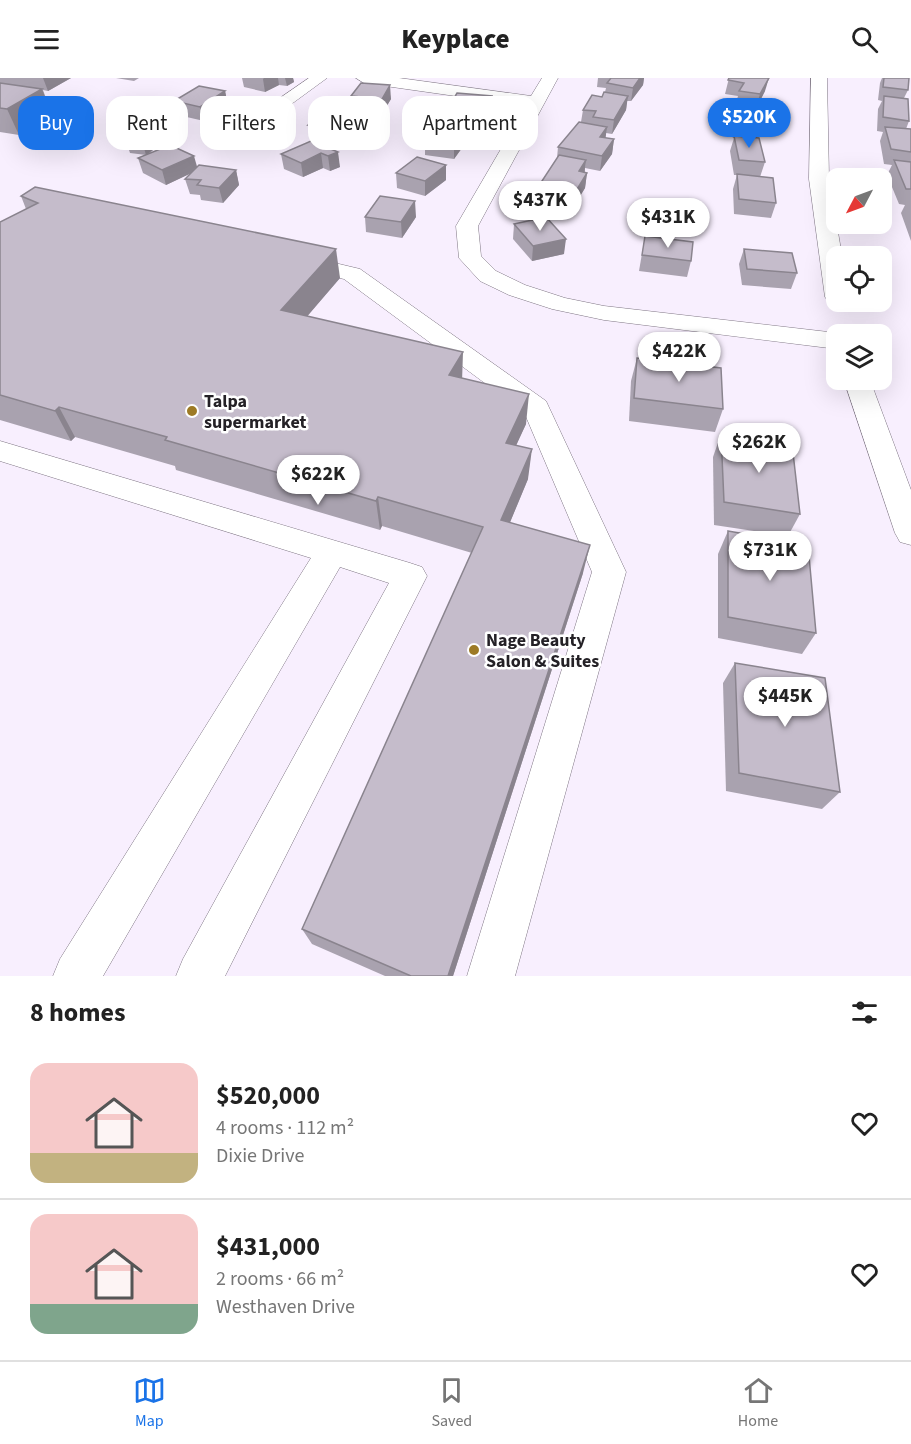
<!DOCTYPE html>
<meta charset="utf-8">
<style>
:root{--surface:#fff;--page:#f6f6f6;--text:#222;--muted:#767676;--line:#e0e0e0;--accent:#1a73e8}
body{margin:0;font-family:"Source Sans 3",sans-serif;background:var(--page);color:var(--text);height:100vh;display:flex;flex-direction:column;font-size:22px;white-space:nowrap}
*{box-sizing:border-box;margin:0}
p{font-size:20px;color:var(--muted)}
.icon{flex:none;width:33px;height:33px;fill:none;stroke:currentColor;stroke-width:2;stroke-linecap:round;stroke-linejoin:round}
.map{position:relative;height:898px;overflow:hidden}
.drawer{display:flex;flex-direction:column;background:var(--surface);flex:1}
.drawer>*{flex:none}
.banner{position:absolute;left:18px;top:18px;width:600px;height:54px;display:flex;gap:12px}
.needle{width:39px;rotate:229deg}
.tools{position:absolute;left:826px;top:90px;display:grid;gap:12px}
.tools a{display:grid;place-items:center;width:66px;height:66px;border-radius:12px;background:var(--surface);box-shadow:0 6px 24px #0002;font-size:30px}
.price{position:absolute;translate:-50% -51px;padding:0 14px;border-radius:21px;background:#fff;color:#222;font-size:20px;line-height:39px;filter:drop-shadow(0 2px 3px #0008)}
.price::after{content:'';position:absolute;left:50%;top:36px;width:18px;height:14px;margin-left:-9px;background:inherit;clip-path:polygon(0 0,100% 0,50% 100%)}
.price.selected{background:var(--accent);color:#fff}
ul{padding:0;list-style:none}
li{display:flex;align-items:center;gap:18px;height:150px;padding:0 30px}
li+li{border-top:2px solid var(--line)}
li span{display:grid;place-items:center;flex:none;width:168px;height:120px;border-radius:18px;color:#555}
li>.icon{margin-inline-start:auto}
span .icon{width:72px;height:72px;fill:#fffc;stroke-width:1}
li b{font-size:26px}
h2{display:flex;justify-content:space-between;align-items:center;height:72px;padding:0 30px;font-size:26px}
.chip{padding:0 21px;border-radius:18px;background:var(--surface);box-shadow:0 6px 24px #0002;font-size:21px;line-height:54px}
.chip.selected{background:var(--accent);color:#fff}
header{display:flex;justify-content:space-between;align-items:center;height:78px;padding:0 30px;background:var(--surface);font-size:27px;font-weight:800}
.menu{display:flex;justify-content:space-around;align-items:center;height:84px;border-top:2px solid var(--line);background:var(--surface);font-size:16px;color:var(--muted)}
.menu a{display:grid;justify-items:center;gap:3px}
.menu .selected{color:var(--accent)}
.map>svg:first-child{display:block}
</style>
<header><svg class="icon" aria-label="menu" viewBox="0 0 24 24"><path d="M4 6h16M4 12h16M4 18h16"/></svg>Keyplace<svg class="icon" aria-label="search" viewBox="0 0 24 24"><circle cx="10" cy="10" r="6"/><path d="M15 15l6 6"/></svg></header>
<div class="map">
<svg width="911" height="898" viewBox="0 0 911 898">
<rect width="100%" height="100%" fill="#f8effe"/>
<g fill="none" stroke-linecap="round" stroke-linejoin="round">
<defs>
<g id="minor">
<polygon points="309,0 327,0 234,68 222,68 219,64 222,60"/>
<polygon points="356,0 399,0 531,18 542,0 558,0 478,148 481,178 496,193 525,207 565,220 604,228 837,255 841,256 837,256 837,271 604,242 552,231 509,217 480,203 459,180 456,148 526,28 364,5"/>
<polygon points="811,0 827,0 829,101 842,178 837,178 837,224 846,224 837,226 829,224 825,219 809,101"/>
<polygon points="0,14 63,25 69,26 71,30 69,34 63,35 0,24"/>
<polygon points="297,176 360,191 546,323 626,494 515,898 467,898 592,494 524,334 344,201 289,188 286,183 289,178"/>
<polygon points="844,302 870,302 911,412 911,467 900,464 895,455"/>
<polygon points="0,363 410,485 422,489 427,498 225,898 176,898 183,881 389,505 340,489 103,898 53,898 60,881 311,480 0,383"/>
</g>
</defs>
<use href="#minor" stroke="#7e7583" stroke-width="1"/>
<use href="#minor" fill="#fff" fill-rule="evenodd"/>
</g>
<g fill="#a9a2af" fill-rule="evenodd">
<polygon points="0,0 71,0 48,13 43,12 52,37 19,57 0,54"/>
<polygon points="116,0 139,0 134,3"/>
<polygon points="242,0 293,0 294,4 287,8 279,7 265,14 244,9"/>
<polygon points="598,0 644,0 643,7 631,23 627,23 626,32 612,56 606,55 605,60 614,61 612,76 600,93 585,90 585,94 587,95 585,110 574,128 538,121 540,106 557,80 558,69 581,44 583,32 602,19 605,14 606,10 597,9"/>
<polygon points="729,0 765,13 758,27 759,48 756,60 765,84 760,99 776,125 771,140 734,136 733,111 737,97 734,97 730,73 734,60 732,59 734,49 721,47 726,23 736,25 738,18 725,16"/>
<polygon points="882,0 909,0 908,12 904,20 909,43 906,51 911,51 911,163 901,135 905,127 899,126 887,97 892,87 884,86 880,63 883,54 877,53 878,31 882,23 878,22 880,5"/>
<polygon points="225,13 228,27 204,43 178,37 174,23"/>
<polygon points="351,18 391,21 383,34 353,32"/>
<polygon points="492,18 491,32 485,45 450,41 450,27"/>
<path d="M157,37L187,54L171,67L197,89L236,92L239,107L223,125L201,122L200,117L190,116L185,101L191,95L166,107L143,95L138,80L146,77L130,75L125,60ZM154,71L158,72L148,77Z"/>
<polygon points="308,47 354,52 334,67 310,61"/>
<polygon points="418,55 467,63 454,81 425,77 425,71 418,70"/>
<polygon points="311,63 340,89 330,93 323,90 303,99 284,91 281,76"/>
<polygon points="396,95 446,102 425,118 397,110"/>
<polygon points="21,118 340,200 307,238 462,300 526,346 516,367 528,401 510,444 583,495 453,898 385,898 312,866 302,851 472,475 382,448 380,452 176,392 175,388 75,359 71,363 0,342 0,144 26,131"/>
<polygon points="365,139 416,139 402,160 366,154"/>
<polygon points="514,146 564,176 532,183 513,161"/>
<polygon points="645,158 691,183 687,199 639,193"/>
<polygon points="744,171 797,195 791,211 742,207 739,186"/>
<polygon points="637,280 723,331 715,354 629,343 631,303"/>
<polygon points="721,356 800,436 788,458 714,447 713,379"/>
<polygon points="728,453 816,555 802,576 718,560 718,476"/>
<polygon points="735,585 840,714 822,731 726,713 723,605"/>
</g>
<g fill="#8a848e">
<polygon points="43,0 71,0 48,13"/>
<polygon points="264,0 278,0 279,7 265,14 263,1"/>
<polygon points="285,0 293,0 294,4 287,8"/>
<polygon points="640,0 644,0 643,7 631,23 633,10"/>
<polygon points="769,0 765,13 756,30 760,16"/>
<polygon points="390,7 391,21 383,34 382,21"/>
<polygon points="42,11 52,37 19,57 7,31"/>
<polygon points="225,13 228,27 204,43 200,29"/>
<polygon points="492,18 491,32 485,45 486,31"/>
<polygon points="628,18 626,32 612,56 614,42"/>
<polygon points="353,38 354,52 334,67 333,52"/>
<polygon points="183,40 187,54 164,73 160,59"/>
<polygon points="467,48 467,63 454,81 454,66"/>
<polygon points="607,49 605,64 600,59"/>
<polygon points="150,57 154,71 146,77 142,63"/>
<polygon points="614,61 612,76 600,93 602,78"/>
<polygon points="338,74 340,89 330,93 328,78"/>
<polygon points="321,75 323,90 303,99 301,85"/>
<polygon points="194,78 198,92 166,107 162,92"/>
<polygon points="586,82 584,97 579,93"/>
<polygon points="446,87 446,102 425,118 425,103"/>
<polygon points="236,92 239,107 223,125 219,110"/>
<polygon points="587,95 585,110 574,128 576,113"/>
<polygon points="415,123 416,139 402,160 401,144"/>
<polygon points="566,161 564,176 532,183 533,168"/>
<polygon points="336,171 340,200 287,262 281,232"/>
<polygon points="463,274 462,304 449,297"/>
<polygon points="529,316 526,346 504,394 506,365"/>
<polygon points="59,329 75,359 71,363 55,333"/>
<polygon points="532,371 528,401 499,471 501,442"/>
<polygon points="378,419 382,448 380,452 376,423"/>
<polygon points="590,467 583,495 453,898 448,898"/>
</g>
<g fill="#c5bccb" stroke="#8a848e" stroke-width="1.5">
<polygon points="611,0 640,0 633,10 607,5"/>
<polygon points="729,0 769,0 760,16 739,13 744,5 728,2"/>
<polygon points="884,0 909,0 908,12 883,9"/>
<polygon points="0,5 42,11 7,31 0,30"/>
<polygon points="361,5 390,7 382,21 351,18"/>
<polygon points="199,8 225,13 200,29 174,23"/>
<polygon points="604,14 628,18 614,42 593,39 596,33 583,32 592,17 602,19"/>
<polygon points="457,15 492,18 486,31 450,27"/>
<polygon points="884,18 908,21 909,43 883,39"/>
<polygon points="726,23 762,28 759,48 736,45 738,35 724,33"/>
<polygon points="328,33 353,38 333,52 308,47"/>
<polygon points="157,37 183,40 160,59 150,57 142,63 125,60"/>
<polygon points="428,43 467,48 454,66 425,62 429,57 418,55"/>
<polygon points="579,44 607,49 600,59 614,61 602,78 558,69"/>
<polygon points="885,49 911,51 911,74 891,71"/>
<polygon points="734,58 759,60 765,84 739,82"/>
<polygon points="311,63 338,74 328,78 321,75 301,85 281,76"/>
<polygon points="170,67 194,78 162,92 138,80"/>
<polygon points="559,77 586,82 579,93 587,95 576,113 540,106"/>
<polygon points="417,79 446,87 425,103 396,95"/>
<polygon points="894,82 911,84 911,111 906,111"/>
<polygon points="199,87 236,92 219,110 197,107 201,102 185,101"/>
<polygon points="737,96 773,100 776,125 739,121"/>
<polygon points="35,109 336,171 281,232 463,274 449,297 529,316 506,365 532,371 501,442 590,467 448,898 411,898 302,851 483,449 378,419 376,423 165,362 167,359 59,329 55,333 0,317 0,144 38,125 21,118"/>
<polygon points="380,118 415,123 401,144 365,139"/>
<polygon points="546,139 566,161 533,168 514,146"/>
<polygon points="645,158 693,164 691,183 642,177"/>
<polygon points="744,171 792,175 797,195 747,191"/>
<polygon points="637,280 721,290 723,331 634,320"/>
<polygon points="721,356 792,366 800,436 724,424"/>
<polygon points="728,453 808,467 816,555 728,539"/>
<polygon points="735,585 825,600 840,714 739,695"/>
</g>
<g fill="#9d7a25" stroke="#fff" stroke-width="2">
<circle cx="192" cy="333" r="6"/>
<circle cx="474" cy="572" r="6"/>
</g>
<g text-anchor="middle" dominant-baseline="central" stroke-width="5" stroke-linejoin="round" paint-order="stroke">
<g font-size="18" font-weight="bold" fill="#242126" stroke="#fff" text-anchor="start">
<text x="204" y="323">Talpa<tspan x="204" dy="21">supermarket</tspan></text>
<text x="486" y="562">Nage Beauty<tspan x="486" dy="21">Salon &amp; Suites</tspan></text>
</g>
</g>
</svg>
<div class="tools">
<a><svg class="needle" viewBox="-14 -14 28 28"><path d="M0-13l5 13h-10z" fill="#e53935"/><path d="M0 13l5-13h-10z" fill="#767676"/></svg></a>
<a><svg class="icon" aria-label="locate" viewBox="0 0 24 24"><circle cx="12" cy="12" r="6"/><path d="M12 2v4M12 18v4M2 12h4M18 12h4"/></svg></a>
<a><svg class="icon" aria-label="layers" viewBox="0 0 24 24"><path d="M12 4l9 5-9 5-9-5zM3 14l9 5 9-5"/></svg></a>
</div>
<b class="price selected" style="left:749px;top:71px">$520K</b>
<b class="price" style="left:540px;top:154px">$437K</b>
<b class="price" style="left:668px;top:171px">$431K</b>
<b class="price" style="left:679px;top:305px">$422K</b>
<b class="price" style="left:759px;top:396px">$262K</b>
<b class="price" style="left:318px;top:428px">$622K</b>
<b class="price" style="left:770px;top:504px">$731K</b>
<b class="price" style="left:785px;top:650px">$445K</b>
<div class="banner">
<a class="chip selected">Buy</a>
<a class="chip">Rent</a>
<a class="chip">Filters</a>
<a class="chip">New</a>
<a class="chip">Apartment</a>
</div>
</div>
<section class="drawer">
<h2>8 homes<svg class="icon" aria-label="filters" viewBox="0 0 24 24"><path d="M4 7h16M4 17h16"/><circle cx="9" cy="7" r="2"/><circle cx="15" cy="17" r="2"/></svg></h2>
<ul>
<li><span style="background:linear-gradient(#f6c9c9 75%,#c2b280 0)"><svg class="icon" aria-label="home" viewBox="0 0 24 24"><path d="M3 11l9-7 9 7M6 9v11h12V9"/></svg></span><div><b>$520,000</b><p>4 rooms · 112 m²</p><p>Dixie Drive</p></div><svg class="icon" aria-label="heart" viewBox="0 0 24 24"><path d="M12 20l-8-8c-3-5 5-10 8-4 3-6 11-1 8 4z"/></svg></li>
<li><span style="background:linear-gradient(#f6c9c9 75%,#7fa58c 0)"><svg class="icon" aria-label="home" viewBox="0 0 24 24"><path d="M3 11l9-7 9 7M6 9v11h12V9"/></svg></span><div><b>$431,000</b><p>2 rooms · 66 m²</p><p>Westhaven Drive</p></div><svg class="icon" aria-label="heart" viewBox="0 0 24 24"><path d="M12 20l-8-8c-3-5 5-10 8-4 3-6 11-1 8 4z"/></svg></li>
</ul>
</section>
<nav class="menu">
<a class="selected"><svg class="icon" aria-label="map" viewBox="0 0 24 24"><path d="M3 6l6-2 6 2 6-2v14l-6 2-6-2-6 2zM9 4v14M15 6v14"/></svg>Map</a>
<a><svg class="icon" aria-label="saved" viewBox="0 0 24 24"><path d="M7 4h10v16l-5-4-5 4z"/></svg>Saved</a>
<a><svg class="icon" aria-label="home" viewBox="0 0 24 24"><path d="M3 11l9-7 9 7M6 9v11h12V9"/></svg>Home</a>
</nav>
